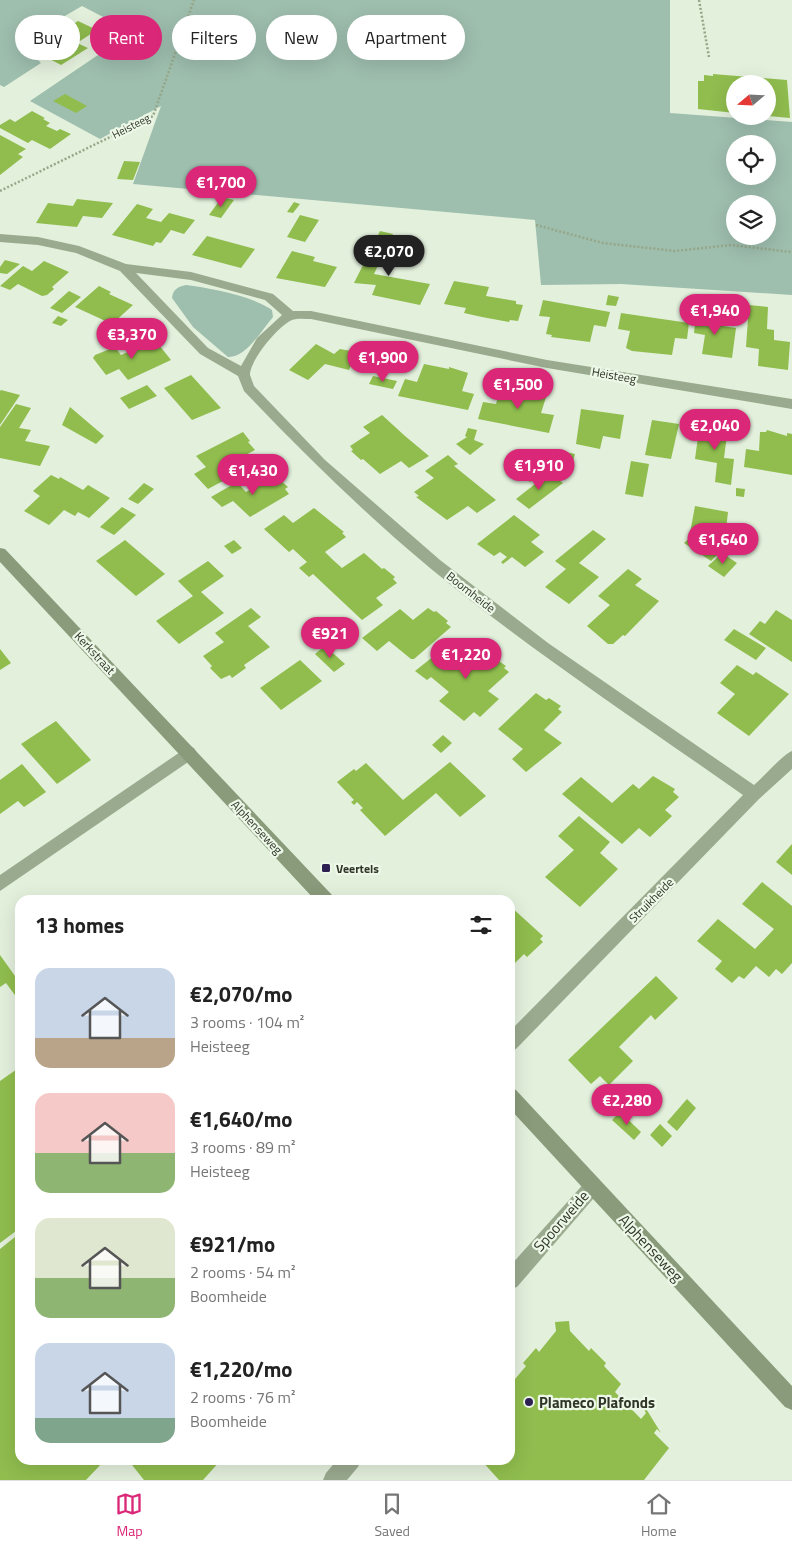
<!DOCTYPE html>
<meta charset="utf-8">
<style>
:root{--surface:#fff;--page:#f6f6f6;--text:#222;--muted:#767676;--line:#e0e0e0;--accent:#db2777}
body{margin:0;font-family:"Titillium Web",sans-serif;background:var(--page);color:var(--text);height:100vh;display:flex;flex-direction:column;font-size:19px;white-space:nowrap}
*{box-sizing:border-box;margin:0}
p{font-size:16px;color:var(--muted)}
.icon{flex:none;width:28px;height:28px;fill:none;stroke:currentColor;stroke-width:2;stroke-linecap:round;stroke-linejoin:round}
.map{position:relative;flex:1;overflow:hidden}
.details{position:absolute;left:15px;top:895px;width:500px;height:570px;display:flex;flex-direction:column;background:var(--surface);border-radius:15px;box-shadow:0 5px 20px #0002}
.details>*{flex:none}
.banner{position:absolute;left:15px;top:15px;width:500px;height:45px;display:flex;gap:10px}
.needle{width:32px;rotate:251deg}
.controls{position:absolute;left:726px;top:75px;display:grid;gap:10px}
.controls a{display:grid;place-items:center;width:50px;height:50px;border-radius:50%;background:var(--surface);box-shadow:0 5px 20px #0002;font-size:25px}
.price{position:absolute;translate:-50% -42px;padding:0 11px;border-radius:18px;background:var(--accent);color:#fff;font-size:16px;line-height:32px;filter:drop-shadow(0 1px 2px #0008)}
.price::after{content:'';position:absolute;left:50%;top:30px;width:15px;height:11px;margin-left:-8px;background:inherit;clip-path:polygon(0 0,100% 0,50% 100%)}
.price.current{background:#222;color:#fff}
ul{padding:0;list-style:none}
li{display:flex;align-items:center;gap:15px;height:125px;padding:0 20px}
li span{display:grid;place-items:center;flex:none;width:140px;height:100px;border-radius:15px;color:#555}
li>.icon{margin-inline-start:auto}
span .icon{width:60px;height:60px;fill:#fffc;stroke-width:1}
li b{font-size:21px}
h2{display:flex;justify-content:space-between;align-items:center;height:60px;padding:0 20px;font-size:21px}
.tag{padding:0 18px;border-radius:22px;background:var(--surface);box-shadow:0 5px 20px #0002;font-size:18px;line-height:45px}
.tag.current{background:var(--accent);color:#fff}
.menu{display:flex;justify-content:space-around;align-items:center;height:70px;border-top:1px solid var(--line);background:var(--surface);font-size:14px;color:var(--muted)}
.menu a{display:grid;justify-items:center;gap:2px}
.menu .current{color:var(--accent)}
.map>svg:first-child{display:block}
</style>
<div class="map">
<svg width="792" height="1480" viewBox="0 0 792 1480">
<rect width="100%" height="100%" fill="#e3f0dc"/>
<g fill="#9ebeae" fill-rule="evenodd">
<path d="M0,0H670V113L792,122V295L621,284L541,285L535,220L133,184L161,106L100,139L30,101L132,32L82,6L20,42L41,63L4,87L0,85ZM735,144H768V176H735ZM735,204H768V236H735Z"/>
<path d="M186,285C210,288 253,296 272,310L273,317C261,331 246,358 228,357L193,327L172,298C173,289 178,287 186,285Z"/>
</g>
<g fill="#90bd4e">
<polygon points="78,21 97,30 77,43 88,48 61,65 46,57 65,45 51,38"/>
<polygon points="713,74 787,80 790,118 768,116 768,84 735,84 735,113 698,109 698,81 704,81 704,75 713,76"/>
<polygon points="65,94 87,106 76,113 53,101"/>
<polygon points="32,111 45,118 43,119 50,123 46,126 57,131 60,129 71,134 50,149 32,140 28,143 0,128 0,125 10,119 15,122"/>
<polygon points="0,135 26,149 18,154 23,157 0,175"/>
<polygon points="124,161 140,162 133,180 117,179"/>
<polygon points="222,197 234,200 221,218 209,215"/>
<polygon points="77,199 113,203 102,218 83,216 77,227 36,223 48,203 73,206"/>
<polygon points="294,202 300,204 293,213 287,212"/>
<polygon points="137,204 153,209 146,218 161,222 169,213 195,220 184,234 171,230 161,243 156,242 153,246 112,235"/>
<polygon points="300,215 319,220 305,242 287,237"/>
<polygon points="380,231 393,234 374,274 430,284 420,305 372,295 376,285 354,283"/>
<polygon points="207,236 255,249 241,268 192,255"/>
<polygon points="292,251 315,257 313,261 337,267 325,287 276,278"/>
<polygon points="5,260 20,264 7,274 0,273 0,267"/>
<polygon points="44,261 69,272 52,287 54,289 47,295 42,296 18,284 10,290 0,286 23,266 32,271"/>
<polygon points="454,281 489,287 486,296 516,301 516,304 523,305 518,321 510,320 509,322 482,317 464,313 466,308 444,304"/>
<polygon points="99,286 111,292 109,294 133,305 112,324 75,307"/>
<polygon points="69,291 81,297 62,313 50,308"/>
<polygon points="608,295 619,297 616,306 606,305"/>
<polygon points="543,300 610,312 606,327 594,325 590,342 551,337 552,335 546,334 550,317 539,316"/>
<polygon points="749,305 768,307 767,329 774,330 774,340 790,342 788,370 758,366 759,349 746,347"/>
<polygon points="621,313 689,323 687,339 675,338 672,355 632,351 626,348 630,331 618,329"/>
<polygon points="696,314 720,317 719,323 722,323 723,326 736,328 732,358 702,354 705,335 694,333"/>
<polygon points="58,316 68,320 61,326 52,323"/>
<polygon points="155,340 171,360 128,380 119,369 106,375 93,358 95,355 115,347 121,355"/>
<polygon points="316,344 334,354 340,349 357,352 349,370 325,364 308,380 289,370"/>
<polygon points="424,364 449,369 449,367 468,373 462,391 474,394 468,410 398,396 405,379 417,382"/>
<polygon points="191,375 221,408 192,420 164,388"/>
<polygon points="373,376 397,381 393,389 369,384"/>
<polygon points="147,385 157,396 129,409 120,398"/>
<polygon points="505,385 541,392 541,394 545,394 548,391 541,413 554,415 549,433 478,419 483,402 496,404 501,386"/>
<polygon points="1,390 20,395 0,425 0,391"/>
<polygon points="16,404 31,408 19,428 31,430 25,441 50,446 40,466 0,458 0,427"/>
<polygon points="70,407 104,436 96,444 62,425"/>
<polygon points="581,409 624,415 620,439 603,436 600,449 576,444"/>
<polygon points="382,415 405,436 429,456 409,468 401,461 380,474 363,459 361,460 351,451 353,450 350,446 370,433 363,427"/>
<polygon points="652,420 679,424 671,459 645,455"/>
<polygon points="700,422 728,427 724,458 734,459 731,485 715,482 717,463 695,459"/>
<polygon points="468,428 477,430 474,440 484,444 470,455 456,444 467,437 465,436"/>
<polygon points="767,430 787,436 787,433 792,434 792,475 744,467 746,449 759,451 760,432 766,432"/>
<polygon points="243,432 250,441 248,442 255,450 227,465 236,474 208,489 194,474 206,467 196,456"/>
<polygon points="556,450 575,454 569,475 551,472"/>
<polygon points="448,455 458,464 454,466 496,500 477,513 468,506 447,520 416,497 419,496 414,492 434,478 425,471"/>
<polygon points="631,461 649,464 643,497 625,494"/>
<polygon points="532,467 541,474 530,482 521,475"/>
<polygon points="549,473 563,483 529,509 516,499"/>
<polygon points="51,475 59,479 60,477 83,490 88,485 110,498 89,518 78,512 75,516 64,510 49,525 24,511 40,496 33,491"/>
<polygon points="272,477 276,481 279,479 288,487 285,489 289,494 250,517 233,501 222,507 211,497 237,482 246,492"/>
<polygon points="144,483 154,489 138,504 128,499"/>
<polygon points="736,488 745,489 744,497 736,496"/>
<polygon points="695,506 728,512 724,548 711,561 684,543 693,535 690,533"/>
<polygon points="122,507 136,515 114,535 100,527"/>
<polygon points="314,508 344,532 342,533 346,537 325,552 333,560 342,568 364,553 382,569 384,568 395,577 393,579 397,583 376,598 383,605 362,620 313,574 309,577 299,568 307,562 293,549 289,552 264,529 284,515 293,523"/>
<polygon points="514,515 540,535 531,542 544,552 525,567 512,557 503,564 501,562 507,557 500,552 494,556 477,544"/>
<polygon points="735,527 751,535 746,542 730,534"/>
<polygon points="593,530 606,539 579,563 599,577 569,604 545,587 566,569 555,561"/>
<polygon points="125,540 165,574 136,596 96,561"/>
<polygon points="234,540 242,548 232,554 224,546"/>
<polygon points="722,553 737,563 724,577 708,566"/>
<polygon points="208,561 224,576 201,592 224,613 179,644 156,621 193,596 178,581"/>
<polygon points="628,569 642,579 635,585 659,601 625,636 623,635 613,644 608,644 587,626 610,605 598,596"/>
<polygon points="251,608 261,617 248,626 270,647 244,665 246,668 232,678 230,675 221,679 210,668 212,666 203,656 224,642 215,633"/>
<polygon points="428,608 434,612 436,611 448,621 446,623 451,627 414,659 411,659 389,641 377,651 362,638 400,609 413,620"/>
<polygon points="776,610 792,620 792,662 749,634 760,621 765,624"/>
<polygon points="734,629 766,648 756,660 724,640"/>
<polygon points="470,642 491,659 493,657 506,666 504,668 509,672 488,691 499,699 480,717 474,712 464,721 439,701 449,692 431,677 427,680 415,671 439,652 449,659"/>
<polygon points="325,646 345,664 334,672 315,654"/>
<polygon points="0,649 11,663 0,670"/>
<polygon points="300,660 322,681 281,710 260,688"/>
<polygon points="737,665 753,675 756,672 789,694 749,736 717,713 735,694 720,683"/>
<polygon points="536,693 546,700 549,698 561,706 558,709 562,712 544,730 562,743 526,772 512,759 523,749 498,729"/>
<polygon points="56,721 91,760 57,784 21,744"/>
<polygon points="443,735 452,743 441,753 432,745"/>
<polygon points="450,762 486,796 460,817 436,793 385,836 360,810 363,808 357,802 354,805 351,802 354,800 337,782 354,769 356,771 366,763 403,800"/>
<polygon points="22,764 46,792 24,807 18,801 0,814 0,780"/>
<polygon points="653,776 675,789 673,792 679,797 665,810 672,816 650,837 639,828 622,844 562,794 581,777 612,803 633,784 639,789"/>
<polygon points="579,816 610,842 600,853 618,869 580,907 545,877 574,850 558,836"/>
<polygon points="792,844 792,875 776,862"/>
<polygon points="762,882 792,906 792,963 782,974 776,969 769,977 756,966 744,979 739,976 732,983 715,969 722,961 697,941 718,919 755,949 774,929 742,904"/>
<polygon points="510,906 543,936 540,939 543,942 527,957 524,954 515,963 510,959"/>
<polygon points="0,955 20,983 20,1002 6,983 0,987"/>
<polygon points="656,976 678,998 655,1020 651,1015 619,1047 633,1061 609,1085 600,1076 591,1084 568,1060"/>
<polygon points="20,1067 20,1228 0,1243 0,1081"/>
<polygon points="687,1099 696,1108 677,1131 667,1122"/>
<polygon points="620,1112 641,1132 634,1140 612,1120"/>
<polygon points="660,1124 672,1136 662,1147 650,1135"/>
<polygon points="20,1233 20,1460 105,1460 86,1480 0,1480 0,1249"/>
<polygon points="569,1321 570,1331 589,1351 591,1348 606,1363 604,1366 621,1384 615,1392 641,1419 646,1413 643,1408 645,1407 661,1433 657,1429 654,1433 669,1448 644,1480 499,1480 481,1460 510,1460 510,1385 526,1366 523,1363 536,1348 539,1352 556,1331 555,1322"/>
<polygon points="128,1460 221,1460 203,1480 144,1480"/>
</g>
<g fill="none" stroke-linecap="round" stroke-linejoin="round">
<g stroke="#95a689" stroke-width="2.5" stroke-dasharray="2 2" stroke-linecap="butt">
<polyline points="699,0 709,57"/>
<polyline points="0,191 153,116 194,0"/>
<polyline points="536,225 603,243 675,251 731,245 792,252"/>
</g>
<g fill="#9aaa8f" fill-rule="evenodd">
<path d="M0,234L38,237L79,246L126,264L191,272L273,294L293,311H311L547,360L792,399V409L547,368L311,319C305,319 297,318 292,320C278,326 250,360 250,375C251,378 253,383 254,386L325,460L440,560L548,643L754,785C764,777 782,755 792,751V769L759,799L516,1049L510,1051V1031L743,795C638,721 530,650 430,568C364,513 303,453 244,391L238,376L200,354L120,271L76,253L38,245L0,242ZM136,273L191,280L265,300L282,315L257,338L241,366L208,348Z"/>
<polygon points="189,746 194,748 197,753 194,758 0,891 0,875"/>
<polygon points="593,1177 599,1180 602,1186 599,1192 517,1287 510,1289 510,1266 587,1180"/>
<polygon points="337,1460 361,1460 358,1467 347,1480 323,1480 326,1473"/>
</g>
<g fill="#8a9b7b" fill-rule="evenodd">
<polygon points="0,548 5,549 332,895 334,900 315,900 0,562"/>
<polygon points="510,1087 516,1090 792,1386 792,1410 785,1407 510,1109"/>
</g>
</g>
<g fill="#2d2153" stroke="#edf8e8" stroke-width="2">
<rect x="321" y="863" width="10" height="10" rx="2.5"/>
<circle cx="529" cy="1402" r="5"/>
</g>
<g text-anchor="middle" dominant-baseline="central" stroke-width="4.5" stroke-linejoin="round" paint-order="stroke">
<g font-size="11" fill="#2f3528" stroke="#edf8e8">
<text transform="translate(131 126) rotate(-27)">Heisteeg</text>
</g>
<g font-size="12" fill="#2f3528" stroke="#edf8e8">
<text transform="translate(614 375) rotate(10)">Heisteeg</text>
<text transform="translate(471 592) rotate(38)">Boomheide</text>
<text transform="translate(95 653) rotate(47)">Kerkstraat</text>
<text transform="translate(257 827) rotate(47)">Alphenseweg</text>
<text transform="translate(651 900) rotate(-45)">Struikheide</text>
</g>
<g font-size="12" font-weight="bold" fill="#2f3528" stroke="#edf8e8" text-anchor="start">
<text x="336" y="868">Veertels</text>
</g>
<g font-size="15" fill="#2f3528" stroke="#edf8e8">
<text transform="translate(561 1221) rotate(-49)">Spoorweide</text>
<text transform="translate(651 1248) rotate(47)">Alphenseweg</text>
</g>
<g font-size="15" font-weight="bold" fill="#2f3528" stroke="#edf8e8" text-anchor="start">
<text x="539" y="1402">Plameco Plafonds</text>
</g>
</g>
</svg>
<div class="controls">
<a><svg class="needle" viewBox="-14 -14 28 28"><path d="M0-13l5 13h-10z" fill="#e53935"/><path d="M0 13l5-13h-10z" fill="#767676"/></svg></a>
<a><svg class="icon" aria-label="locate" viewBox="0 0 24 24"><circle cx="12" cy="12" r="6"/><path d="M12 2v4M12 18v4M2 12h4M18 12h4"/></svg></a>
<a><svg class="icon" aria-label="layers" viewBox="0 0 24 24"><path d="M12 4l9 5-9 5-9-5zM3 14l9 5 9-5"/></svg></a>
</div>
<b class="price" style="left:221px;top:208px">€1,700</b>
<b class="price current" style="left:389px;top:277px">€2,070</b>
<b class="price" style="left:715px;top:336px">€1,940</b>
<b class="price" style="left:132px;top:360px">€3,370</b>
<b class="price" style="left:383px;top:383px">€1,900</b>
<b class="price" style="left:518px;top:410px">€1,500</b>
<b class="price" style="left:715px;top:451px">€2,040</b>
<b class="price" style="left:539px;top:491px">€1,910</b>
<b class="price" style="left:253px;top:496px">€1,430</b>
<b class="price" style="left:723px;top:565px">€1,640</b>
<b class="price" style="left:330px;top:659px">€921</b>
<b class="price" style="left:466px;top:680px">€1,220</b>
<b class="price" style="left:627px;top:1126px">€2,280</b>
<div class="banner">
<a class="tag">Buy</a>
<a class="tag current">Rent</a>
<a class="tag">Filters</a>
<a class="tag">New</a>
<a class="tag">Apartment</a>
</div>
<section class="details">
<h2>13 homes<svg class="icon" aria-label="filters" viewBox="0 0 24 24"><path d="M4 7h16M4 17h16"/><circle cx="9" cy="7" r="2"/><circle cx="15" cy="17" r="2"/></svg></h2>
<ul>
<li><span style="background:linear-gradient(#c9d6e8 70%,#b9a48a 0)"><svg class="icon" aria-label="home" viewBox="0 0 24 24"><path d="M3 11l9-7 9 7M6 9v11h12V9"/></svg></span><div><b>€2,070/mo</b><p>3 rooms · 104 m²</p><p>Heisteeg</p></div></li>
<li><span style="background:linear-gradient(#f6c9c9 60%,#8fb573 0)"><svg class="icon" aria-label="home" viewBox="0 0 24 24"><path d="M3 11l9-7 9 7M6 9v11h12V9"/></svg></span><div><b>€1,640/mo</b><p>3 rooms · 89 m²</p><p>Heisteeg</p></div></li>
<li><span style="background:linear-gradient(#dfe7d0 60%,#8fb573 0)"><svg class="icon" aria-label="home" viewBox="0 0 24 24"><path d="M3 11l9-7 9 7M6 9v11h12V9"/></svg></span><div><b>€921/mo</b><p>2 rooms · 54 m²</p><p>Boomheide</p></div></li>
<li><span style="background:linear-gradient(#c9d6e8 75%,#7fa58c 0)"><svg class="icon" aria-label="home" viewBox="0 0 24 24"><path d="M3 11l9-7 9 7M6 9v11h12V9"/></svg></span><div><b>€1,220/mo</b><p>2 rooms · 76 m²</p><p>Boomheide</p></div></li>
</ul>
</section>
</div>
<nav class="menu">
<a class="current"><svg class="icon" aria-label="map" viewBox="0 0 24 24"><path d="M3 6l6-2 6 2 6-2v14l-6 2-6-2-6 2zM9 4v14M15 6v14"/></svg>Map</a>
<a><svg class="icon" aria-label="saved" viewBox="0 0 24 24"><path d="M7 4h10v16l-5-4-5 4z"/></svg>Saved</a>
<a><svg class="icon" aria-label="home" viewBox="0 0 24 24"><path d="M3 11l9-7 9 7M6 9v11h12V9"/></svg>Home</a>
</nav>
